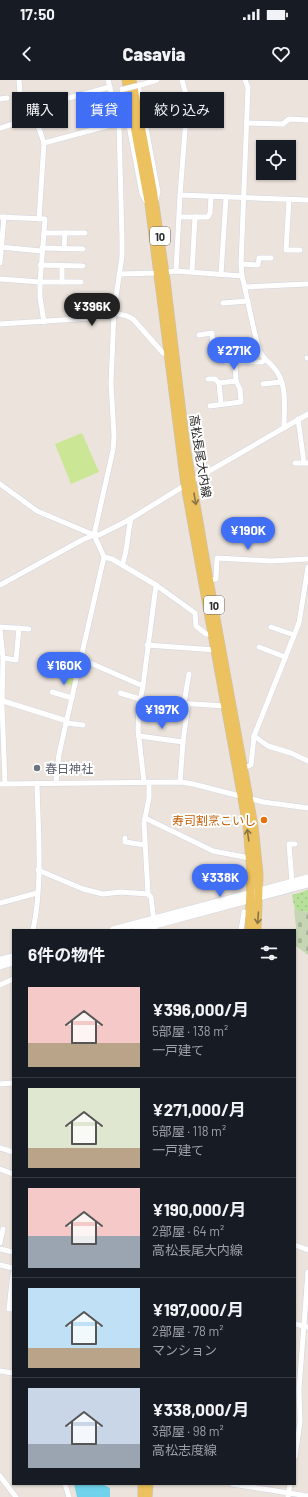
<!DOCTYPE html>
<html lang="ja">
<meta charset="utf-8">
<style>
:root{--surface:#171b24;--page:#242831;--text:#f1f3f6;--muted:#9ea1a6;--line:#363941;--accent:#406ef4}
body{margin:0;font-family:Barlow,"Noto Sans JP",sans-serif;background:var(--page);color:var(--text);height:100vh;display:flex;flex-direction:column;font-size:15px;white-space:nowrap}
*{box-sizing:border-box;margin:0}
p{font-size:13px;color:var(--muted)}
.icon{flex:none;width:22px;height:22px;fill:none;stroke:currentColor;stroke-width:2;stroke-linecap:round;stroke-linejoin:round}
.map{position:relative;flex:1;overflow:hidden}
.side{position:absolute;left:12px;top:849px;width:284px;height:556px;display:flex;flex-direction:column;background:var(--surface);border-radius:0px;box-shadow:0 1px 3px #0004}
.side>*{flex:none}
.guide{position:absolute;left:12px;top:12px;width:284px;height:36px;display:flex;gap:8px}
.controls{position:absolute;left:256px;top:60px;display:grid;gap:8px}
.controls a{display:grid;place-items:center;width:40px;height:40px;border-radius:0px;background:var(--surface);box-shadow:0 1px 3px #0004;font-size:20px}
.price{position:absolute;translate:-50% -34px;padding:0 9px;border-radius:14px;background:var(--accent);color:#fff;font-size:13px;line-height:26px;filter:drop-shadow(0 1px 2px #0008)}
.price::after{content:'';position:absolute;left:50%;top:24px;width:12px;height:9px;margin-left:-6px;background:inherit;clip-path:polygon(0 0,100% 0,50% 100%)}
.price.active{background:#222;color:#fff}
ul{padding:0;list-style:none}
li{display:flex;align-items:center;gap:12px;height:100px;padding:0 16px}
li+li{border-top:1px solid var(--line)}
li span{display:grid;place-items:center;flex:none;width:112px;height:80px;border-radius:0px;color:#555}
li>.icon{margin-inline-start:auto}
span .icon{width:48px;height:48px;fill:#fffc;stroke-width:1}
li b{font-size:17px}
h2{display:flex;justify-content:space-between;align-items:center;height:48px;padding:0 16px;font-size:17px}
.chip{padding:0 14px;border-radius:0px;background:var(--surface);box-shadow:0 1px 3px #0004;font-size:14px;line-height:36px}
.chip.active{background:var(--accent);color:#fff}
.status{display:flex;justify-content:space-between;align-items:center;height:28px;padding:0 20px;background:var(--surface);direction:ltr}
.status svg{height:11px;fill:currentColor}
header{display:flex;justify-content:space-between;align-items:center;height:52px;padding:0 16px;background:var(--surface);font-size:18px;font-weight:800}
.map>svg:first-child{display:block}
</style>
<div class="status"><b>17:50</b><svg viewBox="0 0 49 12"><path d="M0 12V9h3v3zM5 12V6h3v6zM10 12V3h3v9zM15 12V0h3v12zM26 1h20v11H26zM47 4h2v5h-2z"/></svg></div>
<header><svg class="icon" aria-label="back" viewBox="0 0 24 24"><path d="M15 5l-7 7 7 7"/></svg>Casavia<svg class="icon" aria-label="heart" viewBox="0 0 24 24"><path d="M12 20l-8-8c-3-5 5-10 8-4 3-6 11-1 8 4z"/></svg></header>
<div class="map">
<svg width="308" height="1417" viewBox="0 0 308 1417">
<defs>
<pattern id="green-dots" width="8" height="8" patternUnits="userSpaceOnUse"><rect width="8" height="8" fill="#b7e09a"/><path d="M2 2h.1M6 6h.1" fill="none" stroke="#9dc085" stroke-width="1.8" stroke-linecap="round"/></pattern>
<pattern id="cemetery-stones" width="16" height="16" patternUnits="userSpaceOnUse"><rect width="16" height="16" fill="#c6d5b3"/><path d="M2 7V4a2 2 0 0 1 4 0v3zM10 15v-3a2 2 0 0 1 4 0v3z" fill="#aab79a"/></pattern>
</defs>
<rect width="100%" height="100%" fill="#ebe3dc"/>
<polygon fill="url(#green-dots)" points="308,810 308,832 295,830 292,815"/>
<polygon fill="url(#cemetery-stones)" points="294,830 308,832 308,875 296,866 296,847"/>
<g fill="#cbe795">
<polygon points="82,353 99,392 71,404 55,364"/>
<polygon points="67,575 79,580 73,606 61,601"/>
</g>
<polygon fill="#71d3eb" points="74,1404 102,1404 110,1408 110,1417 77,1417"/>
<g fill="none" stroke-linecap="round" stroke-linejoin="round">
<defs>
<g id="street">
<polyline points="19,0 22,41"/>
<polyline points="108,0 119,44 122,159 122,176 114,231 111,303 114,356 113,370 94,455 104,477 112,479 156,505 143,606"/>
<path d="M245,0L248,7L241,184L242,196C248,220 252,245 259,269C262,279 268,280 274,288C288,303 284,329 284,348"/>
<polyline points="138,5 158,112 156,120"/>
<polyline points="137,6 157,0"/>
<polyline points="122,9 142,114 146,121"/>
<polyline points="0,19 7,18"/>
<polyline points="35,37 44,63 39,139"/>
<polyline points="247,43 283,44 289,39 308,40"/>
<polyline points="0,48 35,37 40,30 50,23 110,7"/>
<polyline points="44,63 111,45 129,43"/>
<polyline points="180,115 308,120"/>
<polyline points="289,120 286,170 300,170"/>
<polyline points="0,137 45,139 40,202 40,217 44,242"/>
<polyline points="179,137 195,137"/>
<polyline points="44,153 85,153"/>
<polyline points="0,167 41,171"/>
<polyline points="42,168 83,169"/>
<polyline points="64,169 65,153"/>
<polyline points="0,183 4,137"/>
<polyline points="241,184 258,185 259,178 271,178"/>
<polyline points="40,185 83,186"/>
<polyline points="62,186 62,202"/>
<polyline points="176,191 180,115 187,25 187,18 182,0"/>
<polyline points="192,192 195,137 208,137 210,133 211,117"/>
<polyline points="119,194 158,193 176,191 242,196"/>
<polyline points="221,194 226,118"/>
<polyline points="0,199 40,202 81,202"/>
<polyline points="245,207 307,204"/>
<polyline points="223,223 248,221"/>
<polyline points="0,244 94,238 114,233 127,236 133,239 163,273 168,273"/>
<polyline points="199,255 212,253 213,268 259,268"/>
<polyline points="225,268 226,282 262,282 265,280"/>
<polyline points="307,278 308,278"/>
<polyline points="208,299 215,299 219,303 236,301"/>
<polyline points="219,303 221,324"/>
<polyline points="263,304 281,302"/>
<polyline points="210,326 241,322 240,309 236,301 235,282"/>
<polyline points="298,339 304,383"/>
<polyline points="295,383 308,383"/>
<polyline points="0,404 37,431 94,455"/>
<path d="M122,485C128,471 127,454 131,439"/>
<polyline points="209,500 216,499 217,478 271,481 308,479"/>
<polyline points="0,505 82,460 94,455 99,455 127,441 192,401 308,334"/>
<polyline points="156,505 195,533 196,546 206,554 212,554"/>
<polyline points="0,547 29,549"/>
<polyline points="271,547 294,555"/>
<polyline points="0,549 3,578 2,625 5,703"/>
<polyline points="147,565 215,570"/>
<polyline points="259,567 285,577"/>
<polyline points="3,578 16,580 19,548"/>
<polyline points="81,579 143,606 139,626"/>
<polyline points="52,612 72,618"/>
<polyline points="120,613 140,619"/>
<polyline points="3,621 67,641"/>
<polyline points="184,623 189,594"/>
<polyline points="66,643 83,645"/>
<polyline points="139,656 183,662"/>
<polyline points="254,656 268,666 291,673 308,681"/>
<polyline points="243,688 251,685 254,656 299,543 308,487"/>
<polyline points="144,702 138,650 139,626 163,627 178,623 225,626"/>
<polyline points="180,702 183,662 188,624"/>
<polyline points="56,703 59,674 104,477"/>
<polyline points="0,704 181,702 193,704 263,722 308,728"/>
<polyline points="145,738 213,771 250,778"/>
<polyline points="125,758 125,762 145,765"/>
<polyline points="38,790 83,809 103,814 121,812 148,814 151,817 155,850"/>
<polyline points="292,802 289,764 295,764"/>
<polyline points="148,814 144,743 149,718 149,702"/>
<polyline points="0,823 37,813"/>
<path d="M33,850C43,804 38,751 37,703"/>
<polyline points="241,850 244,832"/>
<polyline points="0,905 13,899"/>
<polyline points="0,1004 13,1003"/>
<polyline points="0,1068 13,1072"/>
<polyline points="0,1089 13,1094"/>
<polyline points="0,1163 3,1149"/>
<polyline points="295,1165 308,1170"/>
<polyline points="0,1169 13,1172"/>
<polyline points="0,1185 13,1188"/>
<polyline points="13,1193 9,1229 13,1229"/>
<polyline points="295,1244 308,1247"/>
<polyline points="0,1291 13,1293"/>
<polyline points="295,1377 300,1342 299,1309 308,1192"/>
<polyline points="0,1396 16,1417"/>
<polyline points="65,1404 69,1417"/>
<polyline points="232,1404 308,1416"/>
<polyline points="288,1417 290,1404"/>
</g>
<g id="secondary">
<polyline points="113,850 308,798"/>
<polyline points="136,850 308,804"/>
<polyline points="0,880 13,877"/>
<polyline points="0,886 13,882"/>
</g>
<g id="primary">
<polyline points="126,0 149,124 185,405 247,746 251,793 249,850"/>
<polyline points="132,0 153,112 166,200 186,367 209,500 254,746 259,794 257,850"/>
<polyline points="142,1417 142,1404"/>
<polyline points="148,1417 149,1404"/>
</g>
</defs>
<use href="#street" stroke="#d1d5e2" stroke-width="6"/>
<use href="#secondary" stroke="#d1d5e2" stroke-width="8"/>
<use href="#primary" stroke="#c3c3c3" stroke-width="9"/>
<use href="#street" stroke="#fff" stroke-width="5"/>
<use href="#secondary" stroke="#fff" stroke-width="7"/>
<use href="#primary" stroke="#ecc160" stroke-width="8"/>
<defs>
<polyline id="street-bridge" points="124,9 136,6"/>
</defs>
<use href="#street-bridge" stroke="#d1d5e2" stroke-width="6" stroke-linecap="butt"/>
<use href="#street-bridge" stroke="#fff" stroke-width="5"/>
</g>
<defs><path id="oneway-shaft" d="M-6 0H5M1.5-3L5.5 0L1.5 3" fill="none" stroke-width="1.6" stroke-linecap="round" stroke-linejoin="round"/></defs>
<g stroke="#8a7544">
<use href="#oneway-shaft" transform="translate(195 419) rotate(80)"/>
<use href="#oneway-shaft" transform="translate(248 755) rotate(-98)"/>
<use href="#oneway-shaft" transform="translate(258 838) rotate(94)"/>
</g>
<circle fill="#6b7280" stroke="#fff" stroke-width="1.5" cx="37" cy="688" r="4"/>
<circle fill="#e8710a" stroke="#fff" stroke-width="1.5" cx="264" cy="740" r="4"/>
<g text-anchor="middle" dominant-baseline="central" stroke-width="4" stroke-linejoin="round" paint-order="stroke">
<g fill="#fff" stroke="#696969" stroke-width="1">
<rect x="150" y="147" width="20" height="18" rx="3"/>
<rect x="204" y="516" width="20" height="18" rx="3"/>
</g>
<g font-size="11" font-weight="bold" fill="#292929">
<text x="160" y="156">10</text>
<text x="214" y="525">10</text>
</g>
<g font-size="12" fill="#292929" stroke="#fff">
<text transform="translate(201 376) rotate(81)">高松長尾大内線</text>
</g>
<g font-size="12" fill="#5b616d" stroke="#fff" text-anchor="start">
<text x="45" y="688">春日神社</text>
</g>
<g font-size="12" fill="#c56008" stroke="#fff" text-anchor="end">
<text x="256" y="740">寿司割烹こいし</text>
</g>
</g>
</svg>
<div class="controls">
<a><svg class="icon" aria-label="locate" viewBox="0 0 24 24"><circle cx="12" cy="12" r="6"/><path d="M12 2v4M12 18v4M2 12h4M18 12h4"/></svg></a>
</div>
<b class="price active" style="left:92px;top:247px">¥396K</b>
<b class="price" style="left:234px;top:291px">¥271K</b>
<b class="price" style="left:248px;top:471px">¥190K</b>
<b class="price" style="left:64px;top:606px">¥160K</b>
<b class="price" style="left:162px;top:650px">¥197K</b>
<b class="price" style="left:220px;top:818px">¥338K</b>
<div class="guide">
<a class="chip">購入</a>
<a class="chip active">賃貸</a>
<a class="chip">絞り込み</a>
</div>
<section class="side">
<h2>6件の物件<svg class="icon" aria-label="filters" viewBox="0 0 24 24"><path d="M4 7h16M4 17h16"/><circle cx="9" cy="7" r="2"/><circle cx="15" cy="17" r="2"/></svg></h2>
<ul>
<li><span style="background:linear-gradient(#f6c9c9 70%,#b9a48a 0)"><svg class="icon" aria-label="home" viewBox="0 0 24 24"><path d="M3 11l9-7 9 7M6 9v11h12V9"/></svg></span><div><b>¥396,000/月</b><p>5部屋 · 138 m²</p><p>一戸建て</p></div></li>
<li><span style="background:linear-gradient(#dfe7d0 75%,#b9a48a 0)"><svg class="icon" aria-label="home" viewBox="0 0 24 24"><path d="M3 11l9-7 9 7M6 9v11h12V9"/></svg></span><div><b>¥271,000/月</b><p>5部屋 · 118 m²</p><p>一戸建て</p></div></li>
<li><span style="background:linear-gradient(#f6c9c9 60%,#9aa5b1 0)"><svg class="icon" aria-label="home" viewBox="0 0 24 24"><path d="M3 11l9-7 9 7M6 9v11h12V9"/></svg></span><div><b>¥190,000/月</b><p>2部屋 · 64 m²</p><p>高松長尾大内線</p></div></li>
<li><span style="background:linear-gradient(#bfe0f5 75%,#b9a48a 0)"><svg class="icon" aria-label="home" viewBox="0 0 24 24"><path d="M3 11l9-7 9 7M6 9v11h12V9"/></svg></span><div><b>¥197,000/月</b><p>2部屋 · 78 m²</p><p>マンション</p></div></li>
<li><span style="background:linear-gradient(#c9d6e8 70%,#9aa5b1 0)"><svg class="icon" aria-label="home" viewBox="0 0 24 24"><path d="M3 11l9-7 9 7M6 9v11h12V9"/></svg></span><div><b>¥338,000/月</b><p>3部屋 · 98 m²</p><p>高松志度線</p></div></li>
</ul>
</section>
</div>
